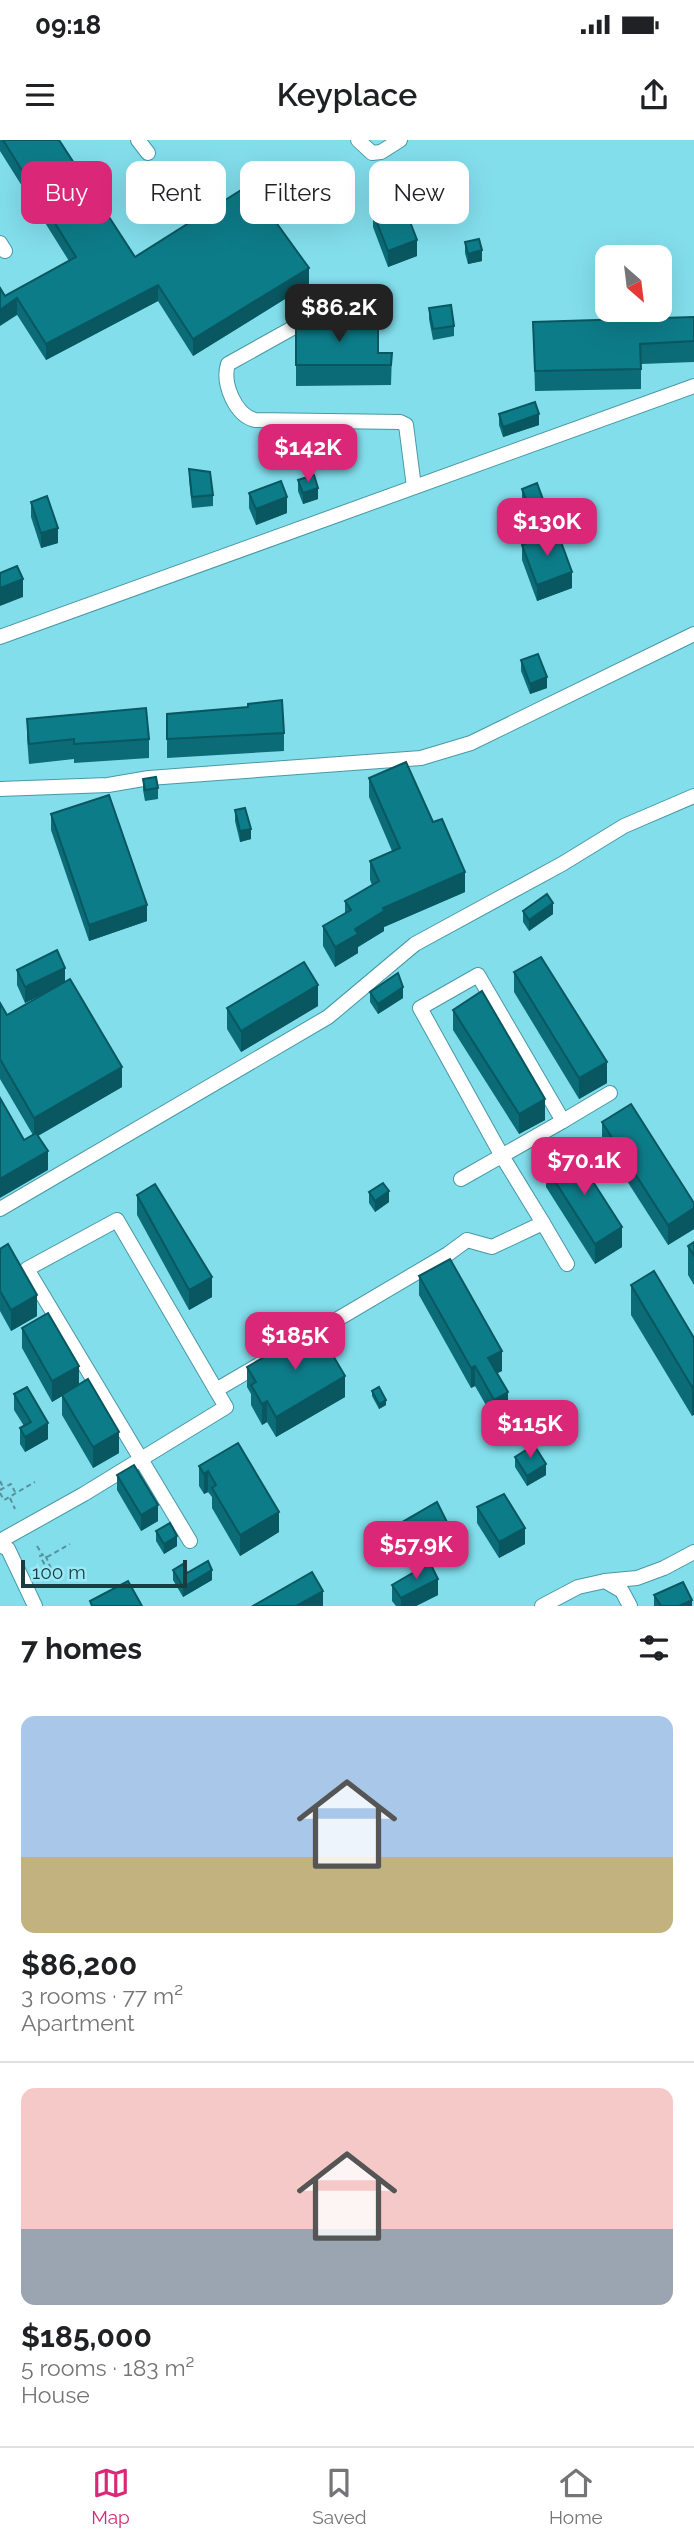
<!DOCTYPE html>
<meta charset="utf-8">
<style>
:root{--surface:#fff;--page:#f6f6f6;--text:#202124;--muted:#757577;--line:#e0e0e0;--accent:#db2777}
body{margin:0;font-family:Raleway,sans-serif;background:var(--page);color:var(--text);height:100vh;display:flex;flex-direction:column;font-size:26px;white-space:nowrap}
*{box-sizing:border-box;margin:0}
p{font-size:23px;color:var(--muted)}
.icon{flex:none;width:38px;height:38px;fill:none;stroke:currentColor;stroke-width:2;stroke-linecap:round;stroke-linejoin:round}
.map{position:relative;height:1466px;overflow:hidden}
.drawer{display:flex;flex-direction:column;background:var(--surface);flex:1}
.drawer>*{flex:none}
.banner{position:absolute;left:21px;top:21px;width:653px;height:63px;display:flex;gap:14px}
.needle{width:46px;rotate:152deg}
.tools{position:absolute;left:595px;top:105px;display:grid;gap:14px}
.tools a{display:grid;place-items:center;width:77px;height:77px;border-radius:14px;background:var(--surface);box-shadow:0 7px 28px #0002;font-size:35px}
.scale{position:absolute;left:21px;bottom:18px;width:166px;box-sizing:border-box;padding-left:7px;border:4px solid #1a3b40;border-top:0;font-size:19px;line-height:24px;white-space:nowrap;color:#1a3b40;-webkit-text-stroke:5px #9ae9f6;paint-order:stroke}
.price{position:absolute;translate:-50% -60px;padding:0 16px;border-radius:14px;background:var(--accent);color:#fff;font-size:23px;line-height:46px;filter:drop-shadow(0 2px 4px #0008)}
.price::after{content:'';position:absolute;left:50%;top:42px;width:21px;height:16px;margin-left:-10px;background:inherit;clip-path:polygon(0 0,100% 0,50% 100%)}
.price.current{background:#222;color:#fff}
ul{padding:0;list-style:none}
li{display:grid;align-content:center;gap:14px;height:371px;padding:0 21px}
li+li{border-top:2px solid var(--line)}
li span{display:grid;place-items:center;height:217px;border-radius:14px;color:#555}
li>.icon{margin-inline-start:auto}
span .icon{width:126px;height:126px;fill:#fffc;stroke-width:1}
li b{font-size:30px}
h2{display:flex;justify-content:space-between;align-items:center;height:84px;padding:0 21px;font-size:30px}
.chip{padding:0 24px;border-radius:14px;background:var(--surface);box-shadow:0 7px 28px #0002;font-size:24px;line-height:63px}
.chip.current{background:var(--accent);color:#fff}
.status{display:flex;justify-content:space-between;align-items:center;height:49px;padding:0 35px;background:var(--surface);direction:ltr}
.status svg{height:19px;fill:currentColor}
header{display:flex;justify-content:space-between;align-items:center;height:91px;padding:0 21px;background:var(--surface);font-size:32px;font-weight:600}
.dock{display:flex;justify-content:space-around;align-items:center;height:98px;border-top:2px solid var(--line);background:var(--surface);font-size:19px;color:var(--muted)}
.dock a{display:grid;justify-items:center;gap:4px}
.dock .current{color:var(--accent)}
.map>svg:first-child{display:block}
</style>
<div class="status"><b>09:18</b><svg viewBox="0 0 49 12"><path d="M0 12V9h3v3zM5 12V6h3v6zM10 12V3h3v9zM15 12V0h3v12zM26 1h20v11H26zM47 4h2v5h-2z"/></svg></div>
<header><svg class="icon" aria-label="menu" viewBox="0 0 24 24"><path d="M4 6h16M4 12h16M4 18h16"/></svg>Keyplace<svg class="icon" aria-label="share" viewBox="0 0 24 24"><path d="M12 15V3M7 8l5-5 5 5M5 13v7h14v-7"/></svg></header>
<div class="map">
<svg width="694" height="1466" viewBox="0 0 694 1466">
<rect width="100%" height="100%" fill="#9ae9f6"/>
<path fill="#83deec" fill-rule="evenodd" d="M0,0H694V1466H0ZM607,117H660V170H607Z"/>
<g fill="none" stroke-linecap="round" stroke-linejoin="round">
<defs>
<g id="minor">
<polyline points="138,0 148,13"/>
<polyline points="358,0 372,13 381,12 400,0"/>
<polyline points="0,103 5,111"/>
<path d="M355,189L316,175L228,224C222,243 235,275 255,280L400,282L406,285L414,347"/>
<polyline points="0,497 694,246"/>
<polyline points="0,649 108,645 149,638 421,618 471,603 694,494"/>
<polyline points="563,981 610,953"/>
<polyline points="461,1039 563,981 478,835 420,868 502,1016 543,1083"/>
<polyline points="0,1069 328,877 415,804 562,724 624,686 694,656"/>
<polyline points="304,1199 448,1114 467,1100 492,1107 543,1083 567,1124"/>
<polyline points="0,1401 84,1354 226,1267 216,1250 262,1223"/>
<polyline points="190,1401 27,1129 117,1080 216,1250"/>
<polyline points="0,1405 8,1409 35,1466"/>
<polyline points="605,1441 622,1451 630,1466"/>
<polyline points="542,1466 578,1447 605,1441 637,1438 664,1428 694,1412"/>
</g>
</defs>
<use href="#minor" stroke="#4898a4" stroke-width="16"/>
<g stroke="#59919a" stroke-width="2" stroke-dasharray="5 3.5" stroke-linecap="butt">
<polyline points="0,1341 3,1347"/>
<polyline points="0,1350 11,1344 15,1352"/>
<polyline points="0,1353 4,1360 35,1342"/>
<polyline points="10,1358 15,1369"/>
<polyline points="37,1406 42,1414"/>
<polyline points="47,1417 70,1404"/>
<polyline points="50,1428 47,1429 40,1416 45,1414 55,1439"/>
</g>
<use href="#minor" stroke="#fff" stroke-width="14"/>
</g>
<g fill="#0b6b76">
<polygon points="0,0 59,0 135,117 309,144 193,216 158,161 46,220 5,156 69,121 0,11"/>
<polygon points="373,72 417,116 388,127 373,87"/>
<polygon points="465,102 482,121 468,124 465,113"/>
<polygon points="429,168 454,186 454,196 433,200 429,179"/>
<polygon points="694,177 694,222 641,224 641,249 535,251 533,182"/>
<polygon points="296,182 378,213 392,213 391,245 296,246"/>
<polygon points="499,274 539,285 503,297 499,285"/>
<polygon points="189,329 213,355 213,366 192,368 189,339"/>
<polygon points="298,340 318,359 303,364 298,351"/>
<polygon points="522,349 545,375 530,381 522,359"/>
<polygon points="249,353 287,373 256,385 249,368"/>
<polygon points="31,362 58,403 41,408 31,377"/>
<polygon points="522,405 572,448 537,461 522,420"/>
<polygon points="521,520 547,548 530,554 521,531"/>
<polygon points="167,574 284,593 284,611 167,618"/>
<polygon points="27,579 149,599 149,618 74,623 74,619 29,624 27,598"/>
<polygon points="369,638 433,682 465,752 384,787 384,791 358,807 358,813 335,827 323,806 323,786 345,773 345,761 372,745 370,740 370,721 392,711 369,657"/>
<polygon points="143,639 158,648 158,659 145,661 143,650"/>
<polygon points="235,670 251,699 240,702 235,681"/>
<polygon points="51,674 147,781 89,801 51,690"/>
<polygon points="523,771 553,774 529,791 523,782"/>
<polygon points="17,830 65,842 122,947 38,996 48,1030 24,1000 33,995 0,939 0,863 7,875 49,851 25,863 17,845"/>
<polygon points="514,832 607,943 579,959 514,852"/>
<polygon points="370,852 403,858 378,874 370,862"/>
<polygon points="318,866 241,912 227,889 227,868"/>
<polygon points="453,870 545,980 519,994 453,890"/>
<polygon points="602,982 694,1063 694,1089 668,1105 602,1002"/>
<polygon points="546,1027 622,1107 595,1124 546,1047"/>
<polygon points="369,1052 389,1062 375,1072 369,1063"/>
<polygon points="137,1055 212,1157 189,1170 137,1075"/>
<polygon points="694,1102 694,1145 688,1135 688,1106"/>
<polygon points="0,1109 37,1176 11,1191 0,1171"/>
<polygon points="419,1136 502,1231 497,1233 508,1272 494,1279 475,1246 471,1248 419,1155"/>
<polygon points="631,1145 694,1198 692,1276 631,1175"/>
<polygon points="22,1188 79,1245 119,1313 93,1328 62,1275 62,1256 52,1262 22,1208"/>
<polygon points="247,1227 345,1257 276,1297 267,1282 262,1285 251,1265 251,1254 247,1247"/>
<polygon points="372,1251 386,1265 379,1269 372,1256"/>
<polygon points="14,1254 48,1299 25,1312 20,1304 20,1288 24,1286 14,1270"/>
<polygon points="238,1303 279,1392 240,1416 212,1368 212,1357 208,1352 204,1354 199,1346 199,1326"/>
<polygon points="515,1317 546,1335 527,1346 515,1327"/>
<polygon points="117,1335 158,1381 141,1391 117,1350"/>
<polygon points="477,1367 525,1404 499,1418 477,1383"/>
<polygon points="392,1388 447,1398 405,1422 392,1403"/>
<polygon points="156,1391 177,1406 164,1414 156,1401"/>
<polygon points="173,1430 187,1433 212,1440 183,1457 173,1440"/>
<polygon points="392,1445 438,1455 416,1466 396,1466 392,1461"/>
<polygon points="654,1455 692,1466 654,1466"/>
</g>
<g fill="#095760">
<polygon points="417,100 417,116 388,127 388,111"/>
<polygon points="482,110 482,121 468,124 468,114"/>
<polygon points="309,128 309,144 193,216 193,199"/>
<polygon points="158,145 158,161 46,220 46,204"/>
<polygon points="17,158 17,175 0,186 0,170"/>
<polygon points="539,274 539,285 503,297 503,287"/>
<polygon points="318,348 318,359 303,364 303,353"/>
<polygon points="287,357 287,373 256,385 256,369"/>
<polygon points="545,365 545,375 530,381 530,370"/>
<polygon points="58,388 58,403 41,408 41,393"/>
<polygon points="572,432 572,448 537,461 537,445"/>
<polygon points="23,439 23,457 0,466 0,448"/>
<polygon points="547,537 547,548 530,554 530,544"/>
<polygon points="251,689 251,699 240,702 240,691"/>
<polygon points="465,732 465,752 384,787 384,791 358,807 358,813 335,827 335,807 355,789 383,768"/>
<polygon points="553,763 553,774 529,791 529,780"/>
<polygon points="147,765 147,781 89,801 89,785"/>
<polygon points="65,828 65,843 25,863 25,847"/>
<polygon points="318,845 318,866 241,912 241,891"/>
<polygon points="403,847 403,858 378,874 378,864"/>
<polygon points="607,922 607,943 579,959 579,938"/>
<polygon points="122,927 122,947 34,998 34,978"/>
<polygon points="545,959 545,980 519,994 519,974"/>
<polygon points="48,1011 48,1030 0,1058 0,1039"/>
<polygon points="389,1051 389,1062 375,1072 375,1061"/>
<polygon points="694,1068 694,1089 668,1105 668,1085"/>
<polygon points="622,1087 622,1107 595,1124 595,1104"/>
<polygon points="212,1137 212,1157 189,1170 189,1150"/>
<polygon points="37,1155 37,1176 11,1191 11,1170"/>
<polygon points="502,1211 502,1231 488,1238 488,1218"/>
<polygon points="79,1226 79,1246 52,1262 52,1241"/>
<polygon points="475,1226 475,1246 471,1248 471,1228"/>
<polygon points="345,1236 345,1257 276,1297 276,1277"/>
<polygon points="694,1245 694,1275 692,1276 692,1247"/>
<polygon points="508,1252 508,1272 494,1279 494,1260"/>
<polygon points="386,1260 386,1265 379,1269 379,1264"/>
<polygon points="267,1261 267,1282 262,1285 262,1264"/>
<polygon points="48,1283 48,1299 25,1312 25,1297"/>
<polygon points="119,1292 119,1313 93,1328 93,1307"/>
<polygon points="546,1324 546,1335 527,1346 527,1336"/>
<polygon points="208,1331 208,1352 204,1354 204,1334"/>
<polygon points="158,1365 158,1381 141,1391 141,1375"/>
<polygon points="279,1372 279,1392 240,1416 240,1395"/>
<polygon points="447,1382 447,1398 405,1422 405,1407"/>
<polygon points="525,1388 525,1404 499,1418 499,1402"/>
<polygon points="177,1396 177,1406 164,1414 164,1404"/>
<polygon points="212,1430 212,1440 183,1457 183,1447"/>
<polygon points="438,1439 438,1455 416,1466 401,1466 401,1458"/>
<polygon points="323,1451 323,1466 296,1466"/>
<polygon points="692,1460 692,1466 679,1466"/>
</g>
<g fill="#0d7c89" stroke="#095760" stroke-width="2">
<polygon points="3,0 59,0 135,117 249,45 309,128 193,199 158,145 46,204 17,158 0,170 0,148 5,156 76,117"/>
<polygon points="402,61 417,100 388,111 373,72"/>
<polygon points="479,99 482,110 468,114 465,102"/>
<polygon points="451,165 454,186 433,189 429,168"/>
<polygon points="694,177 694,201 640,204 641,229 535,231 533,182"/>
<polygon points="296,182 378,182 378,213 392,213 391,225 296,225"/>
<polygon points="535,262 539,274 503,287 499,274"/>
<polygon points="189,329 210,332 213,355 192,357"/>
<polygon points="314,335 318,348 303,353 298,340"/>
<polygon points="281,341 287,357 256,369 249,353"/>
<polygon points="537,343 545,365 530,370 522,349"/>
<polygon points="47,356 58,388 41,393 31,362"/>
<polygon points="557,391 572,432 537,445 522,405"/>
<polygon points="17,426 23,439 0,448 0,433"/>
<polygon points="538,514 547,537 530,544 521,520"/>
<polygon points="282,560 284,593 167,599 167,574 248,567 248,564"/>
<polygon points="146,568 149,599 74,604 74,599 29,604 27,579"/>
<polygon points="406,622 433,682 442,679 465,732 383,768 384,771 355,789 358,794 335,807 323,786 351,770 345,761 379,741 370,721 400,708 369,638"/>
<polygon points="156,637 158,648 145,650 143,639"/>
<polygon points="109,655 147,765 89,785 51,674"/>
<polygon points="245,668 251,689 240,691 235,670"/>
<polygon points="547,754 553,763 529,780 523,771"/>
<polygon points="57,810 65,828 25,847 17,830"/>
<polygon points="541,817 607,922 579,938 514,832"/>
<polygon points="304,822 318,845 241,891 227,868"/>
<polygon points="398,833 403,847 378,864 370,852"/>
<polygon points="70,839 122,927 34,978 0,919 0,863 7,875"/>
<polygon points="482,851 545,959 519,974 453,870"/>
<polygon points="0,958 24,1000 36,993 48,1011 0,1039"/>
<polygon points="631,964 694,1063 694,1068 668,1085 602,982"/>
<polygon points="572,1009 622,1087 595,1104 546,1027"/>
<polygon points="383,1043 389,1051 375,1061 369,1052"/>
<polygon points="155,1044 212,1137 189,1150 137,1055"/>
<polygon points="694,1102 694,1116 688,1106"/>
<polygon points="8,1104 37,1155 11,1170 0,1151 0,1109"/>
<polygon points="450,1119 502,1211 488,1218 508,1252 494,1260 475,1226 471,1228 419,1136"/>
<polygon points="654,1131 694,1198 694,1245 692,1247 631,1145"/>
<polygon points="48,1173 79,1226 52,1241 22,1188"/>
<polygon points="316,1187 345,1236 276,1277 267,1261 262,1264 251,1245 256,1242 247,1227"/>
<polygon points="88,1239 119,1292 93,1307 62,1255"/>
<polygon points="27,1247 48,1283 25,1297 20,1288 31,1282 14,1254"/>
<polygon points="379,1247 386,1260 379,1264 372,1251"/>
<polygon points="238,1303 279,1372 240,1395 212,1348 216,1345 208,1331 204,1334 199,1326"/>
<polygon points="534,1305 546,1324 527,1336 515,1317"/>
<polygon points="134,1325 158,1365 141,1375 117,1335"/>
<polygon points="504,1354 525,1388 499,1402 477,1367"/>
<polygon points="437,1362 447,1382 405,1407 392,1388"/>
<polygon points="170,1383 177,1396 164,1404 156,1391"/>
<polygon points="208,1421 212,1430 183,1447 173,1430 183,1424 187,1433"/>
<polygon points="430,1423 438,1439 401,1458 392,1445"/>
<polygon points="312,1432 323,1451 296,1466 253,1466"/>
<polygon points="128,1441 142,1466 92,1466 90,1461"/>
<polygon points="683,1442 692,1460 679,1466 661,1466 654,1455"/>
</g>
</svg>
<div class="tools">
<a><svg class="needle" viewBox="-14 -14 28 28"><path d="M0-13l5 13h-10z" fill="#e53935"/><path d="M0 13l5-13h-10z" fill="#757577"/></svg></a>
</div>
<div class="scale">100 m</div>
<b class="price current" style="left:339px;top:204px">$86.2K</b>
<b class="price" style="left:308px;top:344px">$142K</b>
<b class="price" style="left:547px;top:418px">$130K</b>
<b class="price" style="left:584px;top:1057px">$70.1K</b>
<b class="price" style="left:295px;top:1232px">$185K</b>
<b class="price" style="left:530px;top:1320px">$115K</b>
<b class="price" style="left:416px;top:1441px">$57.9K</b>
<div class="banner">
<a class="chip current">Buy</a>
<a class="chip">Rent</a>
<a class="chip">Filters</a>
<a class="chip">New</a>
</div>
</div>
<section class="drawer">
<h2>7 homes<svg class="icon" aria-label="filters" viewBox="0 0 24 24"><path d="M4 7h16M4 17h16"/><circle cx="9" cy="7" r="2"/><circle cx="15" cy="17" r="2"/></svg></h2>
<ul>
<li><span style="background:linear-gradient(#a9c7e8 65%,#c2b280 0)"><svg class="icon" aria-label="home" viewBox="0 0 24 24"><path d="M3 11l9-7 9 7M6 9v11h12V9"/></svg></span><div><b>$86,200</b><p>3 rooms · 77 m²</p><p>Apartment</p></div></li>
<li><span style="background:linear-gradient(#f6c9c9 65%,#9aa5b1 0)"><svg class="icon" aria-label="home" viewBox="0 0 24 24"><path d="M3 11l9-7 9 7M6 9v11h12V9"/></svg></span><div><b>$185,000</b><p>5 rooms · 183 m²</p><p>House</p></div></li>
</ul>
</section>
<nav class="dock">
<a class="current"><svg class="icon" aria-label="map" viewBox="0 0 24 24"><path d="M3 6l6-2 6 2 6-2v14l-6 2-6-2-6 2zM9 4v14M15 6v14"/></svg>Map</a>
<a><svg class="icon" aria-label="saved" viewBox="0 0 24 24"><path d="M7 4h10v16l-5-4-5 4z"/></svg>Saved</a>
<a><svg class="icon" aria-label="home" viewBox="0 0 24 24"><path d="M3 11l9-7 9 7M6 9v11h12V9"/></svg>Home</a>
</nav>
